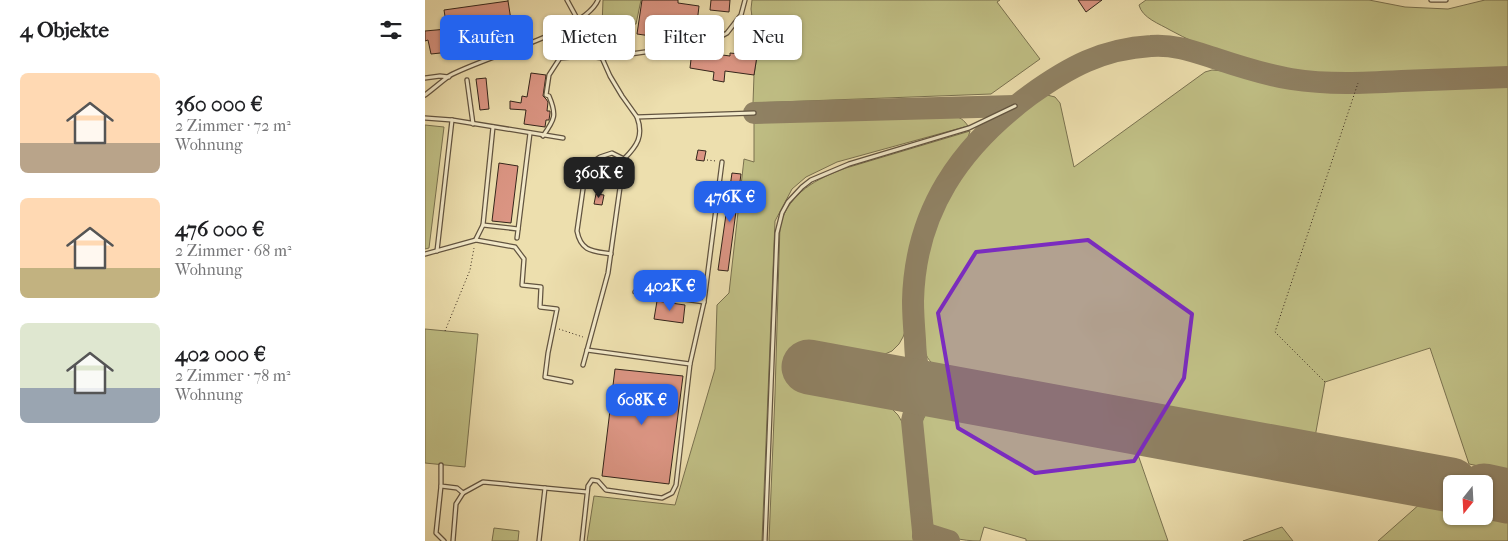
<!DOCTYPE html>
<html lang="de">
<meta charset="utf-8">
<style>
:root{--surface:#fff;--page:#f6f6f6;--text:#202124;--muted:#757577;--accent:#2563eb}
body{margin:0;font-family:"IM FELL French Canon",serif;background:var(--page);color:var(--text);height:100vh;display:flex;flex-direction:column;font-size:19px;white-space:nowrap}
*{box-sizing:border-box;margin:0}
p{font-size:16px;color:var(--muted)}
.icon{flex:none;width:28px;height:28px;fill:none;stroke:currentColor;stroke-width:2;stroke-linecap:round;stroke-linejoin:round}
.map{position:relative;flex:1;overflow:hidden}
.sheet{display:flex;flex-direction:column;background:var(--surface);width:425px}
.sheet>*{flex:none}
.guide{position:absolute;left:15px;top:15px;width:475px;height:45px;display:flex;gap:10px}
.needle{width:32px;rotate:198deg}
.buttons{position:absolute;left:1018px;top:475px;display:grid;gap:10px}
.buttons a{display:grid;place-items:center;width:50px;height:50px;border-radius:8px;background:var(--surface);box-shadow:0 1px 4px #0004;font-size:25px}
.price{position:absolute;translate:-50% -42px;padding:0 11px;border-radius:10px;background:var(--accent);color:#fff;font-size:16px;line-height:32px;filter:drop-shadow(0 1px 2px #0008)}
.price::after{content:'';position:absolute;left:50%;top:30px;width:15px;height:11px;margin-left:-8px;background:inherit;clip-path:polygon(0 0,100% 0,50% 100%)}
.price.on{background:#222;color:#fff}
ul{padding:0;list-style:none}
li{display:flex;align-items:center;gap:15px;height:125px;padding:0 20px}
li span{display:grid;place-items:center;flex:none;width:140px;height:100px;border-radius:8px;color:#555}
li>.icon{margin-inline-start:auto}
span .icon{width:60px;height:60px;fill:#fffc;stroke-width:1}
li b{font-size:21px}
h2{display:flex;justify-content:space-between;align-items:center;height:60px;padding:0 20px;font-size:21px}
.chip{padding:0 18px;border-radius:8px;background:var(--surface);box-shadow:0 1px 4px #0004;font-size:18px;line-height:45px}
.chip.on{background:var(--accent);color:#fff}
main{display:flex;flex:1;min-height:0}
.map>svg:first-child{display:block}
</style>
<main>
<section class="sheet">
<h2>4 Objekte<svg class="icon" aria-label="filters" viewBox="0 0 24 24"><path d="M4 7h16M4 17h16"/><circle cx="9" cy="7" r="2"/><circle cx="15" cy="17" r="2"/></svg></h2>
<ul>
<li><span style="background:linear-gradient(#ffd9b3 70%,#b9a48a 0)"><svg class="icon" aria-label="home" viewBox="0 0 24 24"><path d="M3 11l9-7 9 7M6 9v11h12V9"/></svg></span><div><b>360 000 €</b><p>2 Zimmer · 72 m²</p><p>Wohnung</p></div></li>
<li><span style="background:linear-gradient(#ffd9b3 70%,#c2b280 0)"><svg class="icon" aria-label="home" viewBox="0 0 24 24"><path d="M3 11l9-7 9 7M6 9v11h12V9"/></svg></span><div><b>476 000 €</b><p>2 Zimmer · 68 m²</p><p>Wohnung</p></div></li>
<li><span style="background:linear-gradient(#dfe7d0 65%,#9aa5b1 0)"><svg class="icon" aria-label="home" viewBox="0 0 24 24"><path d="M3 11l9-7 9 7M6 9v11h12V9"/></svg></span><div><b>402 000 €</b><p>2 Zimmer · 78 m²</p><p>Wohnung</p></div></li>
</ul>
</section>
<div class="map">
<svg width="1083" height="541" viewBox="0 0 1083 541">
<rect width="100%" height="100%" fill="#eddfae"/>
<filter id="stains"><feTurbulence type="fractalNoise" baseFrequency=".004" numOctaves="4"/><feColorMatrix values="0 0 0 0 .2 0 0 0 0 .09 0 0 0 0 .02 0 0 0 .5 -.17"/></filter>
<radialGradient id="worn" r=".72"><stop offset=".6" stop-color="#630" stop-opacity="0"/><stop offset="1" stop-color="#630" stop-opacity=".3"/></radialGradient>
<g fill="#c0bf85" stroke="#7a7250">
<polygon points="178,0 216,0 211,24 177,26"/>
<polygon points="327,0 575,0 572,2 615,59 566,94 328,103 329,75 332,56 326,9"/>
<path d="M721,0H944L980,7L1023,9L1060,0H1083V69C1050,70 1017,71 984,72C940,74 896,76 852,68C816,62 778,48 745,30C735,24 717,18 714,5Z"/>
<path d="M787,70C815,71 844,84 873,88C941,95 1015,88 1083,86V472L1044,464L1005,348L900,382L890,437L513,368C494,355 497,338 496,317C493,250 518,185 566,138C581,124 598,111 614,99L622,95L630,97L635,103L649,167L780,72Z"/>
<path d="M528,116C535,117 539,120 543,126L412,162L381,177L367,189L350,221L337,541H162L169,496L250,505L290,369L292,305L304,293L319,159L329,162V122Z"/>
<polygon points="0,125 19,127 4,248 0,249"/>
<path d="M545,131L542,141L525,163L511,188L499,212L492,232L486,256L482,280L481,329L478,337L474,344L467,351L453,357L384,345L376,389L456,404L466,408L473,415L477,422L480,431L491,541H344L350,394L355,225C365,192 391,179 421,168Z"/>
<polygon points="0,329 53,334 40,467 0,463"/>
<path d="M504,412L711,449L743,541H601V539L559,527L555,541C536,541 520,537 504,527L494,427L500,416Z"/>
<polygon points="996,503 1026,508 1026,516 1059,516 1059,514 1083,518 1083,541 953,541"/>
<polygon points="857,527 868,541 818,541"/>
<polygon points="69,528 94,531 93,541 67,541"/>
</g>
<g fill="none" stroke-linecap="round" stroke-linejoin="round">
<g stroke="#908264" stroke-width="22">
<polyline points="329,113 590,106"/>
<path d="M521,392C492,383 491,367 490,340C489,327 488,314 488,301C490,211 535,147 605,95C644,67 677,49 726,46C749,44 770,52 792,59C816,67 841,75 866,79C903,85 940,83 977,81C1012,80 1048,78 1083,77"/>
<polyline points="498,536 505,535 524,541"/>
<path d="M499,541L487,421C492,397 498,394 521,392"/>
</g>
<g stroke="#908264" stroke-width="55">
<polyline points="384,367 1026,485"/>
<polyline points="1059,491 1083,496"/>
</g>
</g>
<g fill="#db9583" stroke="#34251b">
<polygon points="217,0 253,0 253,3 274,6 272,23 277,23 275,36 270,35 270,37 234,32 233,37 212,34"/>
<polygon points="286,0 305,0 304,12 285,10"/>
<polygon points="653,0 677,0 661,12"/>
<polygon points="83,1 86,20 38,27 40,42 33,43 34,51 6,54 3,40 0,41 0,31 22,29 19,10"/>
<polygon points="267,51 305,56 305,53 332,56 329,75 300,71 299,82 288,80 289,72 265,68"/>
<polygon points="106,73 121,75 118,96 121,99 123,102 122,111 125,111 125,113 124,120 121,120 120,127 99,124 101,110 85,109 85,101 96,103 97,96 102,97"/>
<polygon points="61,78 64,109 55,110 51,79"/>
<polygon points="273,150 281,151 279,161 271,160"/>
<polygon points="74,163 93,166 86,223 67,221"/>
<polygon points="307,173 316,174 303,271 293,270"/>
<polygon points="171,194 179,195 177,205 169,204"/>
<polygon points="232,301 260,305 258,323 229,319"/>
<polygon points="190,369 258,376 244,484 177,476"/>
</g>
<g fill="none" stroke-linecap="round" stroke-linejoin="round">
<defs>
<g id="lane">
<polyline points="142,0 160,33 177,58 185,76 197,96 212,117 329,113"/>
<polyline points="1006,0 1021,0"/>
<polyline points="0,78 15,76 24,77"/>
<polyline points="42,80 48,124"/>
<path d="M0,95C8,89 16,82 24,76C57,57 160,32 173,0"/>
<polyline points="0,118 27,120 138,138"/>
<path d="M118,136C130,119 132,115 124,96L121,95L124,75L135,58L162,56L177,58L284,43L302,33L316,15L320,0"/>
<polyline points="58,225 93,229"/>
<polyline points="92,238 105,133"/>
<polyline points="51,239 58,225 68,127"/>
<polyline points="12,251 27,120"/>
<polyline points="0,254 51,240 90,247 99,259 97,285 116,287 115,307 132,309 123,353 120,377 146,382"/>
<path d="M186,254C168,251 156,252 152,231L160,175L166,163L175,157L187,153L199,159"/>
<polyline points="210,292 279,302"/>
<polyline points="162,350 265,364"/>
<path d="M158,365L183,273L199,159C212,146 219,136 212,117"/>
<polyline points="16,465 16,486 32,488 38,493"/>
<polyline points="16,486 11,533 19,541"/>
<polyline points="28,541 31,504 38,493 58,482 162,492"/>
<polyline points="114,541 120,488"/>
<polyline points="157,541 163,486 167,480 173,481 181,490 237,498 247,493 251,485 265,364 279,302 297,162"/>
<polyline points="340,541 352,233 357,213 363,202 377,187 386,180 424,164 544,128 590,106"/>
</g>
</defs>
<use href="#lane" stroke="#625440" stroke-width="5.5"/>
<g stroke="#34251b" stroke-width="1" stroke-dasharray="1 2.5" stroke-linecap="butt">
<polyline points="83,0 83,1"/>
<polyline points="282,160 291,161"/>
<polyline points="273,185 288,187"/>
<polyline points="134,329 158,337"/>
<polyline points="20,331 45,270 49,248"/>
<polyline points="900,382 850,332 933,83"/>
</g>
<use href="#lane" stroke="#f3eaca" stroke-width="3"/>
</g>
<path fill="#7b2cbf" fill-opacity="0.2" stroke="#7b2cbf" stroke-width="4" stroke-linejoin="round" d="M663,240L767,314L759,378L709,461L610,473L533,428L513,313L551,252Z"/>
<rect width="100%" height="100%" filter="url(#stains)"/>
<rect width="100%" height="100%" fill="url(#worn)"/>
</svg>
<div class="buttons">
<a><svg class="needle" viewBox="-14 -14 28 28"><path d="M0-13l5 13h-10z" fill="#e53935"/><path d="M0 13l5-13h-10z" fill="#757577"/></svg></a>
</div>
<b class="price on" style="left:174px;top:199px">360K €</b>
<b class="price" style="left:305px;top:223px">476K €</b>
<b class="price" style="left:245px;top:312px">402K €</b>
<b class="price" style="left:217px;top:426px">608K €</b>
<div class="guide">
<a class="chip on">Kaufen</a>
<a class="chip">Mieten</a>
<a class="chip">Filter</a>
<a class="chip">Neu</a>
</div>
</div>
</main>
